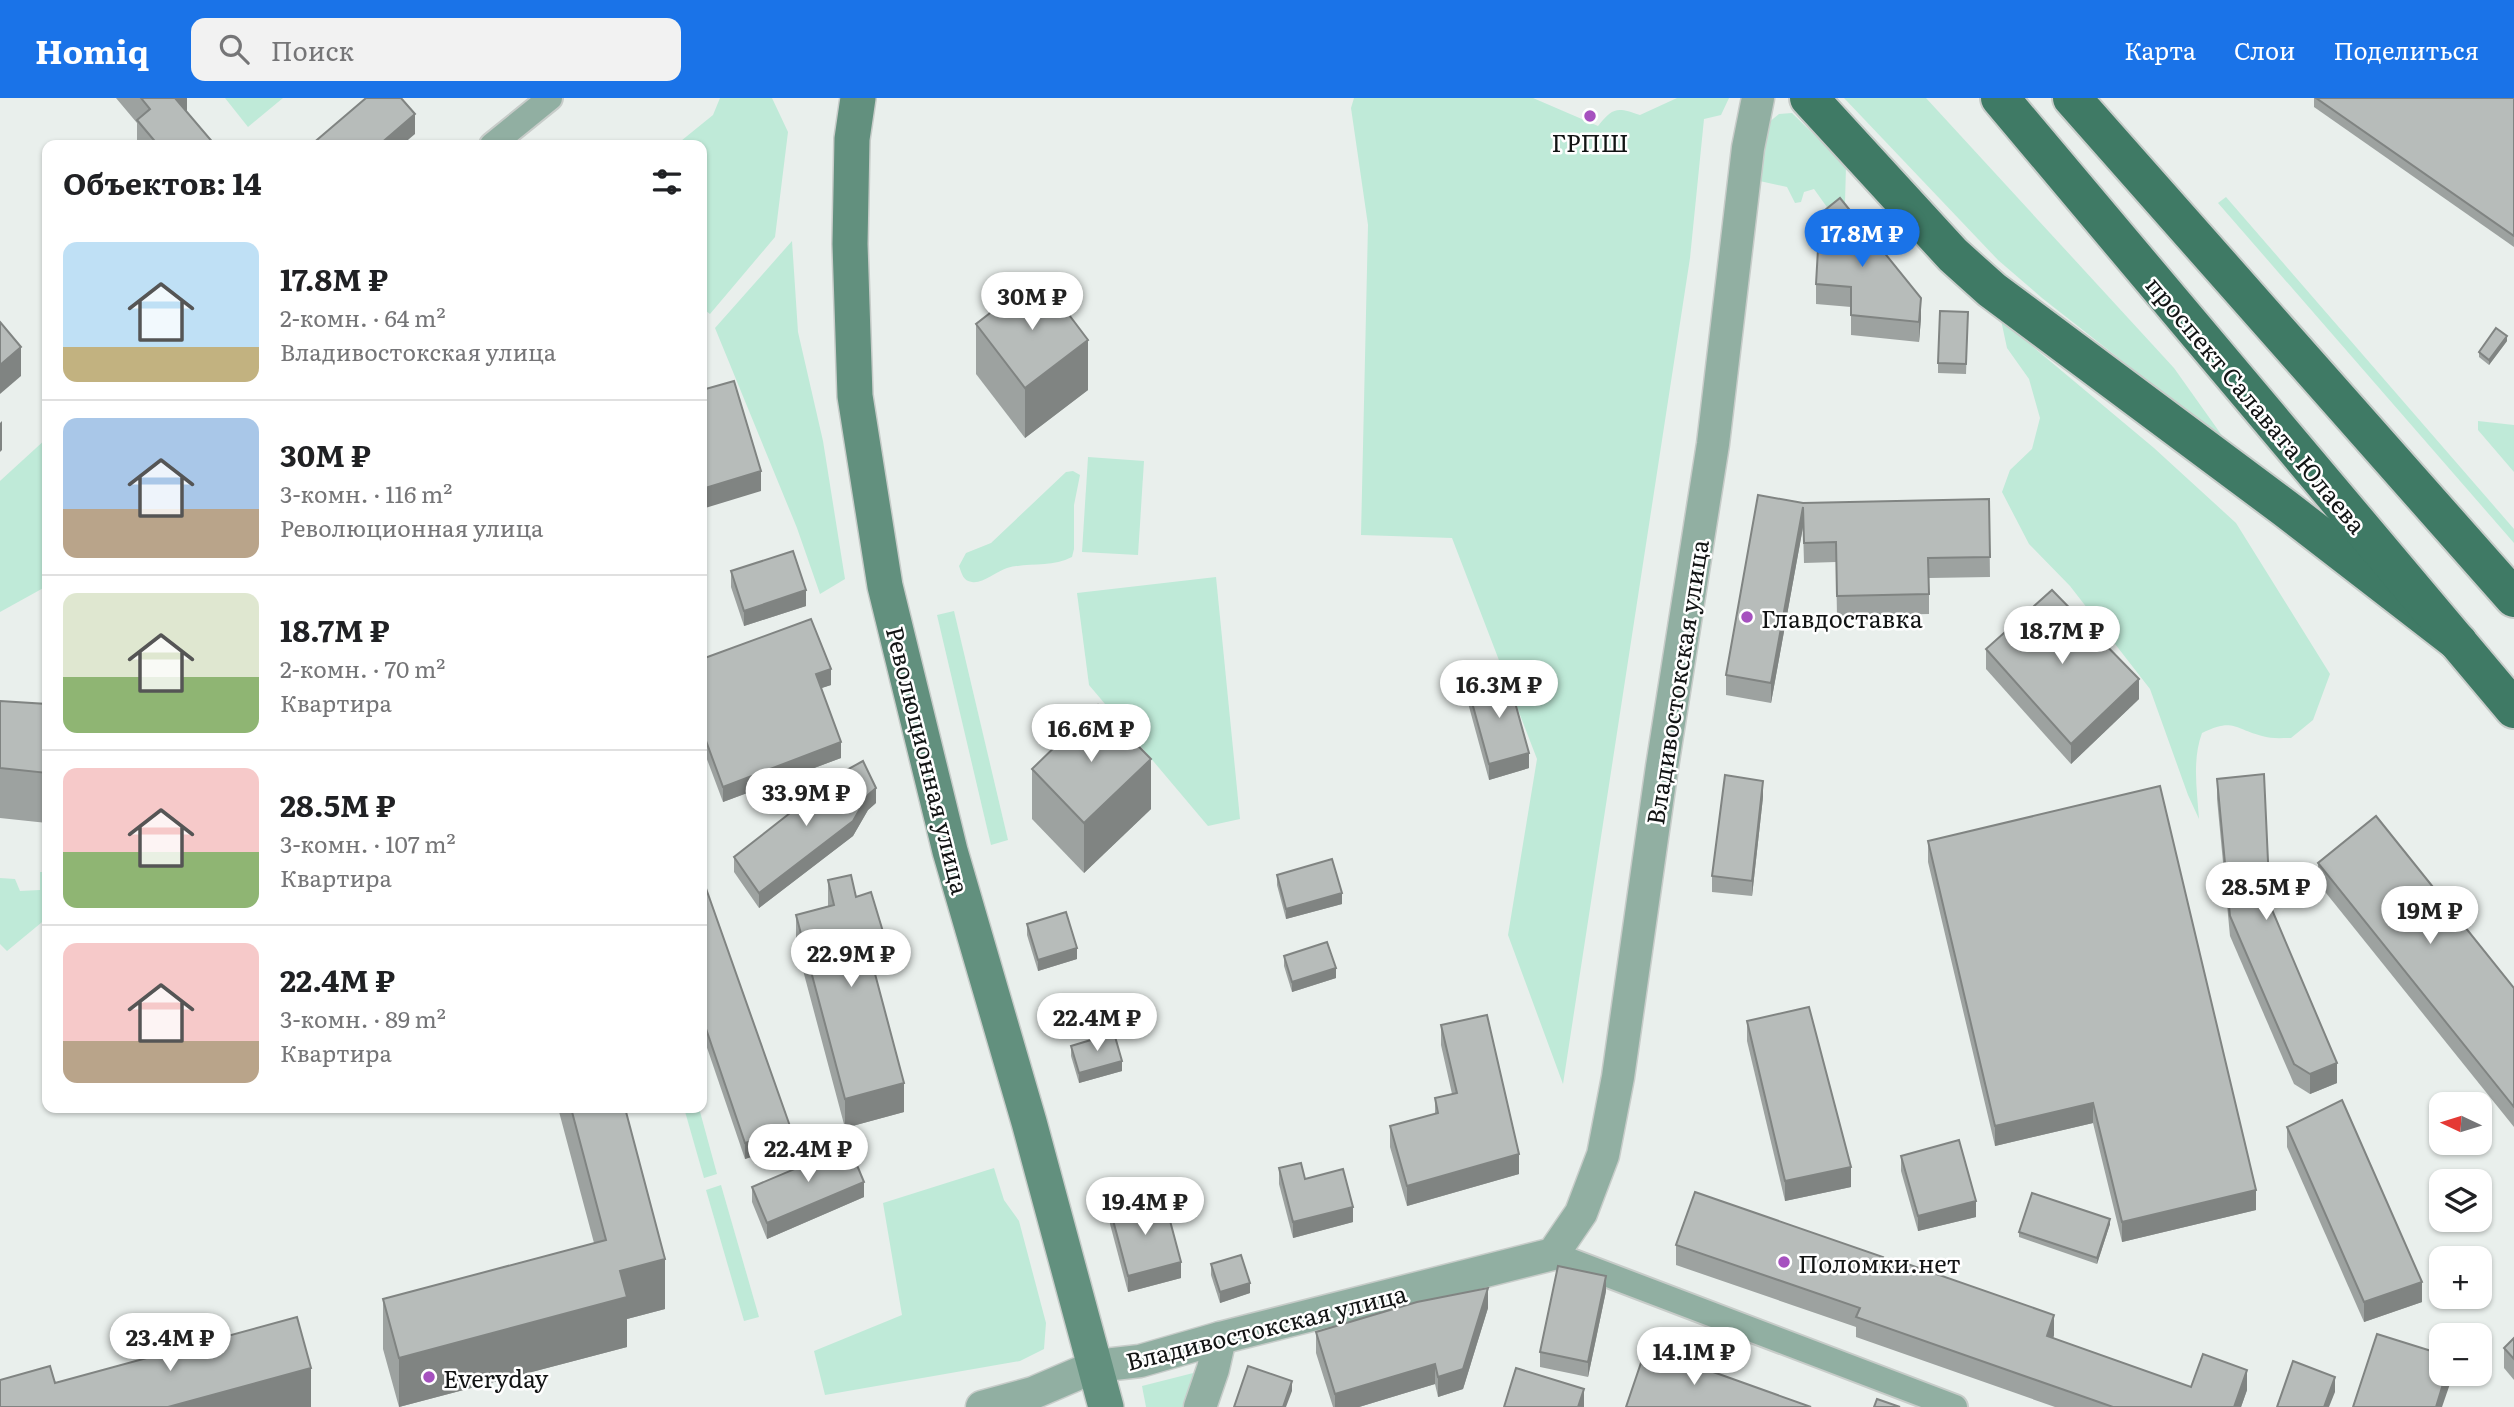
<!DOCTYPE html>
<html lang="ru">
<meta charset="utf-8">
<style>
:root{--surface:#fff;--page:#f2f2f2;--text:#202124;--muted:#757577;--line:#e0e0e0;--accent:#1a73e8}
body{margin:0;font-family:Literata,serif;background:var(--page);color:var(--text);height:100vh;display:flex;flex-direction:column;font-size:26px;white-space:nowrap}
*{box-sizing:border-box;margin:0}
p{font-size:23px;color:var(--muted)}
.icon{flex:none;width:38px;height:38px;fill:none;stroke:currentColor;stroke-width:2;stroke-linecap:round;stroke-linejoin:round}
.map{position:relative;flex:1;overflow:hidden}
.drawer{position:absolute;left:42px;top:42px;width:665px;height:973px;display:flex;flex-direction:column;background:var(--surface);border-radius:14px;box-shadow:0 2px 5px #0004}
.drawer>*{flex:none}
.needle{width:46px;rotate:274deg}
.buttons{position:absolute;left:2429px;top:994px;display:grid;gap:14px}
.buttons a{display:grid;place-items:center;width:63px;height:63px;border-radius:14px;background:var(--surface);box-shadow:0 2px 5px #0004;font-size:35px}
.price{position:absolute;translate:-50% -60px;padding:0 16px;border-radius:24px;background:#fff;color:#222;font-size:23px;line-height:46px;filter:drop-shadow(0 2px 4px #0008)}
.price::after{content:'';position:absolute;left:50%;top:42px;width:21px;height:16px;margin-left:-10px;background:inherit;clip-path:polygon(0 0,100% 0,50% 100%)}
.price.on{background:var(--accent);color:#fff}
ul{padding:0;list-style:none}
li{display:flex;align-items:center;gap:21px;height:175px;padding:0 21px}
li+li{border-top:2px solid var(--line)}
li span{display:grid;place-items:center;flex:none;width:196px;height:140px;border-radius:14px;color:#555}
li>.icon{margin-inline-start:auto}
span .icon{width:84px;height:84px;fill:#fffc;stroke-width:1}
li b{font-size:30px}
h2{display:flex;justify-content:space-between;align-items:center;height:84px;padding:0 21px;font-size:30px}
header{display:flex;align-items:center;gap:42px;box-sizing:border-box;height:98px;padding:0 35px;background:var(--accent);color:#fff}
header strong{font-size:33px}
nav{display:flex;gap:38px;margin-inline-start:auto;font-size:24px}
.search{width:490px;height:63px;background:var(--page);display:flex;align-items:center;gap:18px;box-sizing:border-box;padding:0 24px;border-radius:14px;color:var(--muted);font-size:26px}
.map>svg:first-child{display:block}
</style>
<header>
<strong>Homiq</strong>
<div class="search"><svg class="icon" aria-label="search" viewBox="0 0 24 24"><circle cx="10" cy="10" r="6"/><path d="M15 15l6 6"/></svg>Поиск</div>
<nav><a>Карта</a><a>Слои</a><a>Поделиться</a></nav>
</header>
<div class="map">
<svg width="2514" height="1309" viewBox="0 0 2514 1309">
<rect width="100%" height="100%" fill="#e9efec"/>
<g fill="#bfead8">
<polygon points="225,0 283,0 248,29"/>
<polygon points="720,0 772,0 788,34 775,139 710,216 702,210 702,47 676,47 713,17"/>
<path d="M1354,0H1533L1598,28C1613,9 1617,9 1640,17L1677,0H1729L1721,17L1704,21L1690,160L1563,986L1508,837L1537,661L1452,440L1361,437L1368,127L1351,10Z"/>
<polygon points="1844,0 1926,0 2174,270 2228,346 2042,200 1998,162"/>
<polygon points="1792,15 1846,68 1845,105 1829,112 1814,91 1804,94 1801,104 1795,105 1787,89 1755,82 1763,29 1779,16"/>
<polygon points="2226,99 2514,431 2514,445 2218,105"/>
<polygon points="792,143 798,234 823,343 845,481 820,496 797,430 715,230"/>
<path d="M2001,222L2154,350L2236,425L2330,576L2313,622L2291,640C2282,640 2271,641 2262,638C2233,630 2233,620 2202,635C2192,662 2197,692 2199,721L2188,697L2150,591L2070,488L2029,446L2002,394L2010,372L2032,351L2040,320L2029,281L2007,250Z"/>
<polygon points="2478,323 2514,327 2514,374 2478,332"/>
<polygon points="47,340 47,488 0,514 0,383"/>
<polygon points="1088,359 1144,363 1138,457 1082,454"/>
<path d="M1073,373L1080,377L1074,407V451L1072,459C1051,470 1029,464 1007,470C997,473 982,486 972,484C963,483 962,476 959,468L966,455L991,445L1066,374Z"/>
<polygon points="1216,479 1240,721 1208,728 1089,587 1077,495"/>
<polygon points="954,513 1008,742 991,747 937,517"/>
<polygon points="40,774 47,774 47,820 7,853 0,846 0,780 15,781 20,793 40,792"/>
<polygon points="684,1010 699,1010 717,1076 704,1080"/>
<polygon points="994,1070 1004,1102 1019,1123 1046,1225 1044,1251 1020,1263 825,1297 814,1253 902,1217 883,1105"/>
<polygon points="721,1087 759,1219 744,1223 706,1092"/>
<polygon points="1209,1271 1195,1309 1146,1309 1142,1288"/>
</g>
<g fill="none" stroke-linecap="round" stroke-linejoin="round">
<defs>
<g id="minor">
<polyline points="492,47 550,0"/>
<polyline points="1553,1156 1955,1309"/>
</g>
<g id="tertiary">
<polyline points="982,1309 1033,1295 1096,1268 1140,1263 1220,1240 1553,1156 1581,1115 1603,1057 1618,979 1662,669 1713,346 1748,50 1758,0"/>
<polyline points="1200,1309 1213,1271 1220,1240"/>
</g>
<polyline id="secondary" points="858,0 852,41 850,146 855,298 885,488 950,753 1029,1024 1106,1309"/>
<g id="primary">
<polyline points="1809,0 1953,157 1992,192 2286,411 2458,544"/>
<polyline points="2000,0 2514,611"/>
<polyline points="2072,0 2514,500"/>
</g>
</defs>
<use href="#minor" stroke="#c7ccc9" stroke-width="28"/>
<use href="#tertiary" stroke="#c7ccc9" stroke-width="35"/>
<use href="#secondary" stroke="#c7ccc9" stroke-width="38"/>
<use href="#primary" stroke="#c7ccc9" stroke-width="42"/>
<use href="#minor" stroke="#91afa2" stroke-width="24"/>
<use href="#tertiary" stroke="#91afa2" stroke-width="32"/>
<use href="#secondary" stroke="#62907e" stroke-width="35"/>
<use href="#primary" stroke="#3f7a65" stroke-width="38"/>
</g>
<g fill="#9da2a0">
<polygon points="116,0 187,0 187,14 215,47 137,47 137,25"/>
<polygon points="2314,0 2514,0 2514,149 2314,9"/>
<polygon points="1840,100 1921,220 1919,244 1851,237 1851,209 1816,206 1816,186"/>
<polygon points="1968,214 1966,276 1938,275 1938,265"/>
<polygon points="976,226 1088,292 1025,340 976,276"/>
<polygon points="2507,243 2489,267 2479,259 2479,254"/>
<polygon points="1989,401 1990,479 1929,480 1929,516 1837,518 1836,464 1804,465 1803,429 1771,605 1726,597 1726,577 1803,405"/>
<polygon points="731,473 806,508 744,528 731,489"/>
<polygon points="1986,551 2139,601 2071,666 1986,571"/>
<polygon points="702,561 831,587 821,590 841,660 723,704 702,648"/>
<polygon points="1468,590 1529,670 1489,682 1468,605"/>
<polygon points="0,603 47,606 47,725 0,720"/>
<polygon points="1032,671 1151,711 1084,775 1032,721"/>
<polygon points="2217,681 2270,807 2337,985 2310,996 2294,986 2230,838 2217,701"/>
<polygon points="1763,699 1752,798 1712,794 1712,778"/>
<polygon points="876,705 868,712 853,738 759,810 734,774 734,759"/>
<polygon points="1928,743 2256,1112 2122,1144 2093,1025 1995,1048 1928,764"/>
<polygon points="2318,765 2514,890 2514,1029 2318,785"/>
<polygon points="1277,777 1342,806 1286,821 1277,787"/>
<polygon points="702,779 791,1046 745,1061 702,935"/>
<polygon points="828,782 856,799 884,865 873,868 904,1014 845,1030 796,846 796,817 828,808"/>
<polygon points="1027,826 1077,861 1038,873 1027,837"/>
<polygon points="1284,858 1336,880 1292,894 1284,868"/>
<polygon points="1747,923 1851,1089 1785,1103 1747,943"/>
<polygon points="1441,927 1519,1076 1407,1108 1390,1049 1390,1028 1435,1016 1435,1000 1452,996 1441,947"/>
<polygon points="1071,948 1122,973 1079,985 1071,958"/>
<polygon points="558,1010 625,1010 665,1211 627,1221 627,1249 399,1309 383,1251 383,1201 594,1145"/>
<polygon points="2287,1029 2422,1204 2364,1224 2287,1049"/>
<polygon points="1901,1058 1976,1119 1918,1133 1901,1073"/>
<polygon points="1279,1070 1305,1081 1353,1124 1293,1140 1279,1086"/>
<polygon points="752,1089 864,1099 767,1141 752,1104"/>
<polygon points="1110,1111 1162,1121 1181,1180 1128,1194 1110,1126"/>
<polygon points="2110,1126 2097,1166 2019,1139 2019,1134"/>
<polygon points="1676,1147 1883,1165 2054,1237 2053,1241 2191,1289 2247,1292 2241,1309 2055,1309 1856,1239 1856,1229 1676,1167"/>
<polygon points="1211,1166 1250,1195 1220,1205 1211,1177"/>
<polygon points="1606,1193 1588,1279 1540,1269 1540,1254"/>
<polygon points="1488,1210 1463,1291 1438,1299 1435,1286 1359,1309 1333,1309 1316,1255 1316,1234"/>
<polygon points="2514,1240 2514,1282 2504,1270 2504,1250"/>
</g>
<g fill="#808482">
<polygon points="173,0 187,0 187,15"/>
<polygon points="415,16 415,36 402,47 379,47"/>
<polygon points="1921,200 1921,220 1919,244 1919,224"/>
<polygon points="2507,238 2507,243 2489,267 2489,262"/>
<polygon points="1088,242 1088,292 1025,340 1025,290"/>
<polygon points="21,249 21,278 0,296 0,267"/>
<polygon points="2,323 2,352 0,354 0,325"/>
<polygon points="761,373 761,393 702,411 702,391"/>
<polygon points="1803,409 1803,429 1771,605 1771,585"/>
<polygon points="806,492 806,508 744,528 744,513"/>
<polygon points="831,571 831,587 816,592 816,576"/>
<polygon points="2139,581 2139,601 2071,666 2071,646"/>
<polygon points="841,644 841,660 723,704 723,689"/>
<polygon points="1529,655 1529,670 1489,682 1489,666"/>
<polygon points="1151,661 1151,711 1084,775 1084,725"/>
<polygon points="1763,683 1763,699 1752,798 1752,783"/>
<polygon points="876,690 876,705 868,712 853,738 759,810 759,795"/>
<polygon points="1342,795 1342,806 1286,821 1286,811"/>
<polygon points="884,837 884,865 866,871 866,842"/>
<polygon points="1077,850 1077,861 1038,873 1038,862"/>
<polygon points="1336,870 1336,880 1292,894 1292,884"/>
<polygon points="1122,963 1122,973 1079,985 1079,975"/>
<polygon points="2337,965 2337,985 2310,996 2310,976"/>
<polygon points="904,985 904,1014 845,1030 845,1001"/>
<polygon points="2093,1005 2093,1025 1995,1048 1995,1028"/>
<polygon points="791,1031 791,1046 745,1061 745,1045"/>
<polygon points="1519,1056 1519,1076 1407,1108 1407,1088"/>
<polygon points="1851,1069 1851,1089 1785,1103 1785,1083"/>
<polygon points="864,1084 864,1099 767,1141 767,1125"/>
<polygon points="2256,1092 2256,1112 2122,1144 2122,1124"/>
<polygon points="1976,1103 1976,1119 1918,1133 1918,1118"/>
<polygon points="1353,1109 1353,1124 1293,1140 1293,1124"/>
<polygon points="2110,1121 2110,1126 2097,1166 2097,1160"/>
<polygon points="665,1161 665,1211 627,1221 627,1249 399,1309 399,1260 620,1173"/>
<polygon points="1181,1164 1181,1180 1128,1194 1128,1178"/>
<polygon points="1606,1178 1606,1193 1588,1279 1588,1264"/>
<polygon points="2422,1184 2422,1204 2364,1224 2364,1204"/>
<polygon points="1250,1185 1250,1195 1220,1205 1220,1194"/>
<polygon points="1488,1190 1488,1210 1463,1291 1438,1299 1438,1279"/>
<polygon points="2054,1217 2054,1237 2047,1259 2047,1238"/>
<polygon points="1435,1266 1435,1286 1359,1309 1335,1309 1335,1296"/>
<polygon points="311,1270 311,1309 168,1309"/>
<polygon points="2247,1272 2247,1292 2241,1309 2234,1309"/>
<polygon points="2446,1276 2452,1276 2452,1280 2442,1309 2436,1309"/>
<polygon points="2335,1279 2335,1294 2329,1309 2324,1309"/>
<polygon points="1292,1283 1292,1293 1286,1309 1283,1309"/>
<polygon points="1584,1291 1584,1309 1578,1309"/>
</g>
<g fill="#b7bcba" stroke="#808482" stroke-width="2">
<polygon points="141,0 175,0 215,47 158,47 137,22 150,11"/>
<polygon points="366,0 401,0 415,16 379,47 311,47"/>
<polygon points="2316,0 2514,0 2514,138"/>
<polygon points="1840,100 1921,200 1919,224 1851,217 1851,189 1816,186 1820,116"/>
<polygon points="1039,177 1088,242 1025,290 976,226"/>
<polygon points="1940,213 1968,214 1966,266 1938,265"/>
<polygon points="0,224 21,249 0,267"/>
<polygon points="2496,230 2507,238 2489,262 2479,254"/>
<polygon points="734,283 761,373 702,391 702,292"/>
<polygon points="1758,397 1803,405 1989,401 1990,459 1928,460 1929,496 1837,498 1836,444 1804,445 1803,409 1771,585 1726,577"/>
<polygon points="793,453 806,492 744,513 731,473"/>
<polygon points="2052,492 2139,581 2071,646 1986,551"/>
<polygon points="811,521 831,571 816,576 841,644 723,689 702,632 702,561"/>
<polygon points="1508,579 1529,655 1489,666 1468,590"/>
<polygon points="0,603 47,606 47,675 0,670"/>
<polygon points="1098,607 1151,661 1084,725 1032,671"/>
<polygon points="863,663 876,690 868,697 853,723 759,795 734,759 841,675"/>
<polygon points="2264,676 2270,807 2337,965 2310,976 2294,966 2230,818 2217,681"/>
<polygon points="1725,677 1763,683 1752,783 1712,778"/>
<polygon points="2160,688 2256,1092 2122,1124 2093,1005 1995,1028 1928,743"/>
<polygon points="2376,718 2514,890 2514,1009 2318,765"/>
<polygon points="1332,761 1342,795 1286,811 1277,777"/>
<polygon points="851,777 856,799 871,794 884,837 866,842 904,985 845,1001 796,817 834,807 828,782"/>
<polygon points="702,779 791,1031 745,1045 702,919"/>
<polygon points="1066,814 1077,850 1038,862 1027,826"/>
<polygon points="1327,844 1336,870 1292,884 1284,858"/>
<polygon points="1809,909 1851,1069 1785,1083 1747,923"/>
<polygon points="1487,917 1519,1056 1407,1088 1390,1028 1438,1015 1435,1000 1457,995 1441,927"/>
<polygon points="1114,935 1122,963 1079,975 1071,948"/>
<polygon points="2342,1002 2422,1184 2364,1204 2287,1029"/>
<polygon points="571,1010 625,1010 665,1161 620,1173 627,1199 399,1260 383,1201 606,1142"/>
<polygon points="1959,1042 1976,1103 1918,1118 1901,1058"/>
<polygon points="849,1048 864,1084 767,1125 752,1089"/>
<polygon points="1301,1065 1305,1081 1343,1071 1353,1109 1293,1124 1279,1070"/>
<polygon points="1695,1094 1883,1159 1881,1164 1897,1170 1899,1163 2054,1217 2047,1238 2191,1289 2203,1256 2247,1272 2234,1309 2113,1309 1856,1219 1860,1210 1676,1147"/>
<polygon points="2032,1095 2110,1121 2097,1160 2019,1134"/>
<polygon points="1156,1099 1162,1121 1169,1119 1181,1164 1128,1178 1110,1111"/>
<polygon points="1241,1157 1250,1185 1220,1194 1211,1166"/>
<polygon points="1558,1168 1606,1178 1588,1264 1540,1254"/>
<polygon points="1488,1190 1463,1271 1438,1279 1435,1266 1335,1296 1316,1234 1417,1204"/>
<polygon points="297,1219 311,1270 168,1309 0,1309 0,1282 50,1268 55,1285"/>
<polygon points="2377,1236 2441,1256 2441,1276 2446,1276 2436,1309 2353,1309"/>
<polygon points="2514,1240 2514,1261 2504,1250"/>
<polygon points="1646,1250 1811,1309 1626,1309"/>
<polygon points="2293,1263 2335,1279 2324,1309 2277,1309"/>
<polygon points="1248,1268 1292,1283 1283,1309 1234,1309"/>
<polygon points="1516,1270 1584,1291 1578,1309 1504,1309"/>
<polygon points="1877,1301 1900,1309 1874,1309"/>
</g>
<g fill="#a651bf" stroke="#fff" stroke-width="2.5">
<circle cx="1590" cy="18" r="7"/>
<circle cx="1747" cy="519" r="7"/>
<circle cx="1784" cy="1164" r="7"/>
<circle cx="429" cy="1279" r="7"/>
</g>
<g text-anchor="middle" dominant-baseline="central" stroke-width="5" stroke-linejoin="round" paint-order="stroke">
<g font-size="24" fill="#121414" stroke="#fff" text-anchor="start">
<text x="1590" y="43" text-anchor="middle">ГРПШ</text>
<text x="1761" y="519">Главдоставка</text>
<text x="1798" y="1164">Поломки.нет</text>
<text x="443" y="1279">Everyday</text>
</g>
<g font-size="24" fill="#121414" stroke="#fff">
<text transform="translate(2257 306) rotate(50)">проспект Салавата Юлаева</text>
<text transform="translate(1676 584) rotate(-81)">Владивостокская улица</text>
<text transform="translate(929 662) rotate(76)">Революционная улица</text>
<text transform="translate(1266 1228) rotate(-14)">Владивостокская улица</text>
</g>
</g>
</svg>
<div class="buttons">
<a><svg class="needle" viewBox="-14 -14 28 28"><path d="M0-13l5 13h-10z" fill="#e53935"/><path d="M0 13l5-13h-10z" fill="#757577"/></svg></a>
<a><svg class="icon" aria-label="layers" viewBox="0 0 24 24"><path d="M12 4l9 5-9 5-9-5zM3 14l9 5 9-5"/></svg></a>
<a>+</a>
<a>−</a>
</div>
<b class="price on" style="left:1862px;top:171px">17.8M ₽</b>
<b class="price" style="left:1032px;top:234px">30M ₽</b>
<b class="price" style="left:2062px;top:568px">18.7M ₽</b>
<b class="price" style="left:1499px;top:622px">16.3M ₽</b>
<b class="price" style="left:1091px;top:666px">16.6M ₽</b>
<b class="price" style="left:806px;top:730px">33.9M ₽</b>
<b class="price" style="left:2266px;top:824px">28.5M ₽</b>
<b class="price" style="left:2430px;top:848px">19M ₽</b>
<b class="price" style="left:851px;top:891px">22.9M ₽</b>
<b class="price" style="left:1097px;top:955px">22.4M ₽</b>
<b class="price" style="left:808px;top:1086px">22.4M ₽</b>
<b class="price" style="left:1145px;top:1139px">19.4M ₽</b>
<b class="price" style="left:170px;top:1275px">23.4M ₽</b>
<b class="price" style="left:1694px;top:1289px">14.1M ₽</b>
<section class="drawer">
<h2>Объектов: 14<svg class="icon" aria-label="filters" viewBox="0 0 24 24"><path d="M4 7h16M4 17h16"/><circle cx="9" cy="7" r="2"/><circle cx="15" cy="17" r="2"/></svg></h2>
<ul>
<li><span style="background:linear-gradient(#bfe0f5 75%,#c2b280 0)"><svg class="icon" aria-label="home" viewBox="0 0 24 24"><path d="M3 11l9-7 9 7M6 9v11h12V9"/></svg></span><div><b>17.8M ₽</b><p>2-комн. · 64 m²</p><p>Владивостокская улица</p></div></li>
<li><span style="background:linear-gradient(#a9c7e8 65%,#b9a48a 0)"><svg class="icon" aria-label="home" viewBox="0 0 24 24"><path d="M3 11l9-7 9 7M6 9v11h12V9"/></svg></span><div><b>30M ₽</b><p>3-комн. · 116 m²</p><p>Революционная улица</p></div></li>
<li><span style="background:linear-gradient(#dfe7d0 60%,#8fb573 0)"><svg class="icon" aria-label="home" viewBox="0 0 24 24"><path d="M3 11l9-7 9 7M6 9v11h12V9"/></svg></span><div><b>18.7M ₽</b><p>2-комн. · 70 m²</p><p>Квартира</p></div></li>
<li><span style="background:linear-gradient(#f6c9c9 60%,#8fb573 0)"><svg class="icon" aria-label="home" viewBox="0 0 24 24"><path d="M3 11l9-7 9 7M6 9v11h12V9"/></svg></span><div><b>28.5M ₽</b><p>3-комн. · 107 m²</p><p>Квартира</p></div></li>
<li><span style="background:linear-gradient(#f6c9c9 70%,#b9a48a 0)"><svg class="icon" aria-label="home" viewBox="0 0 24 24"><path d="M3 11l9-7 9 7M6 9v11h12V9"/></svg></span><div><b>22.4M ₽</b><p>3-комн. · 89 m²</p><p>Квартира</p></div></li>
</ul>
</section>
</div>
